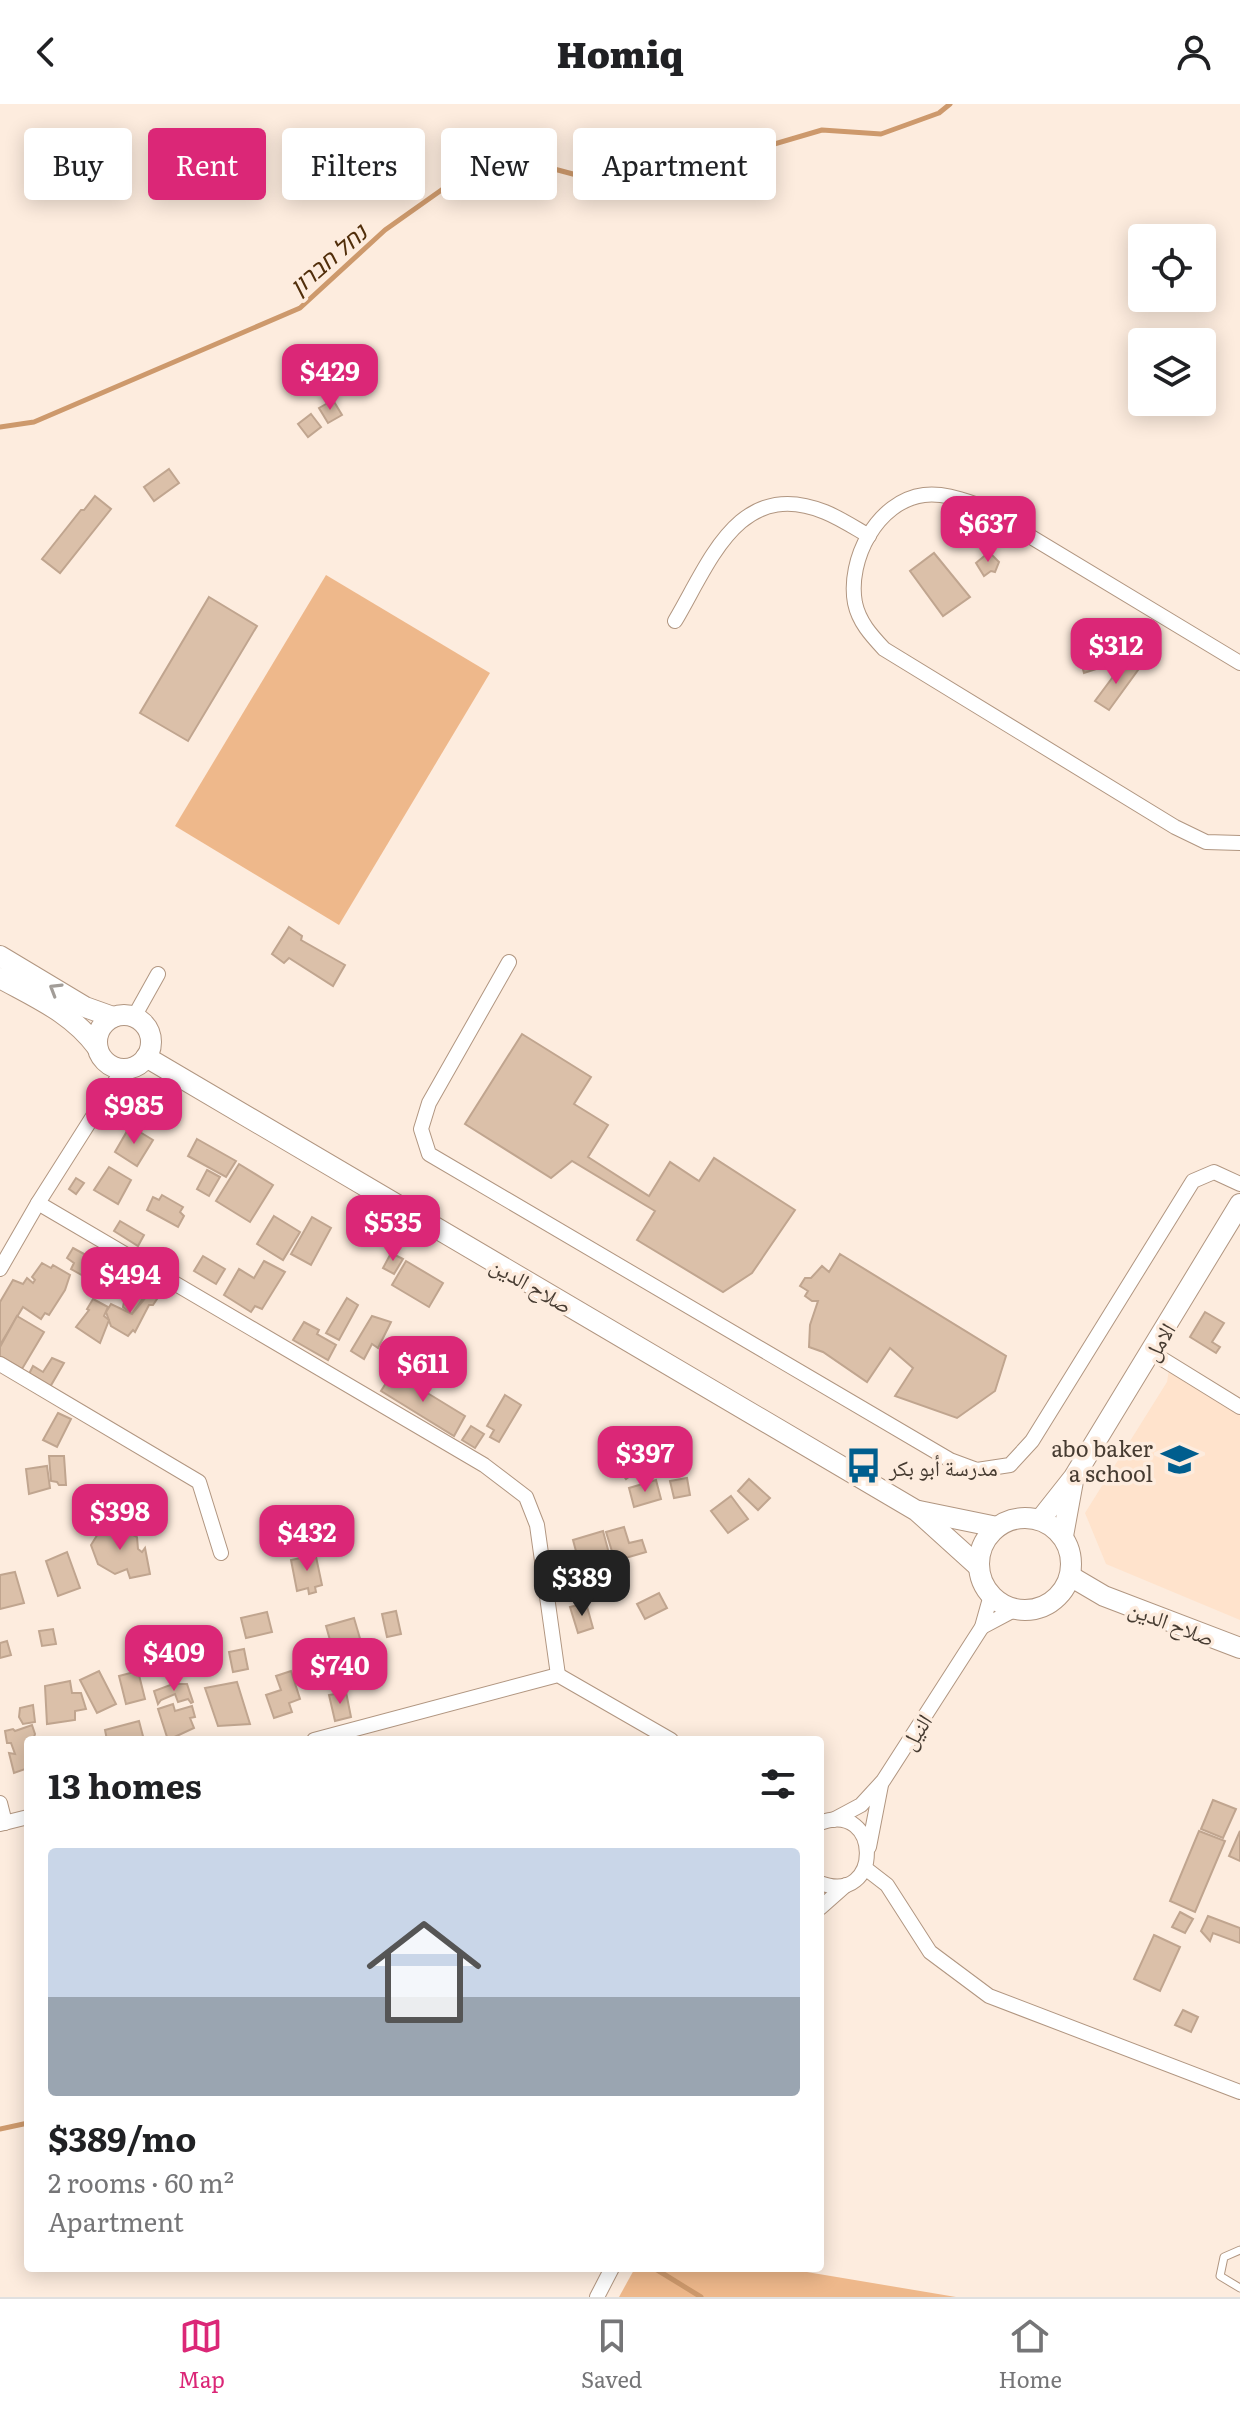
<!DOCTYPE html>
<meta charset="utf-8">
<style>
:root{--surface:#fff;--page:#f6f6f6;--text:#202124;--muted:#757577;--line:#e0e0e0;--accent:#db2777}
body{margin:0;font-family:Literata,"Noto Naskh Arabic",Heebo,serif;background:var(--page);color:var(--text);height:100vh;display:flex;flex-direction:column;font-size:30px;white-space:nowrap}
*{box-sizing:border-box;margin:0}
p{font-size:26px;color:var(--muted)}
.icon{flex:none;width:44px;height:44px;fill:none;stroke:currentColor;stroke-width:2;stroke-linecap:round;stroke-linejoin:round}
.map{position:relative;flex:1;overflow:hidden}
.details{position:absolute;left:24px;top:1632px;width:800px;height:536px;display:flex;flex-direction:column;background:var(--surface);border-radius:8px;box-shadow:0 4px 20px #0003}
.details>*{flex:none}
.guide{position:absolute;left:24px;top:24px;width:800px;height:72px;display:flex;gap:16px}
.fabs{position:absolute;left:1128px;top:120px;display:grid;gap:16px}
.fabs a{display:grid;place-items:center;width:88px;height:88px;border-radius:8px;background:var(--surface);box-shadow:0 4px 20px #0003;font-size:40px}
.price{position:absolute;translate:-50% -68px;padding:0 18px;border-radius:16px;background:var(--accent);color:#fff;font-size:26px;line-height:52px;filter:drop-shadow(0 2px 4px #0008)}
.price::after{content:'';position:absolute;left:50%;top:48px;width:24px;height:18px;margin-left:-12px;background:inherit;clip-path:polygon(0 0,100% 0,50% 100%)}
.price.current{background:#222;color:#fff}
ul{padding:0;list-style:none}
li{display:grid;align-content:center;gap:16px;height:424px;padding:0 24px}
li+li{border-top:2px solid var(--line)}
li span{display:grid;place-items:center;height:248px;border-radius:8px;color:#555}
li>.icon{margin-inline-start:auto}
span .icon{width:144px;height:144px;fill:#fffc;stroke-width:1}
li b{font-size:34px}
h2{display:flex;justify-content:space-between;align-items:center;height:96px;padding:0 24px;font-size:34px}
.pill{padding:0 28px;border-radius:8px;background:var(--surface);box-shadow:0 4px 20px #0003;font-size:28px;line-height:72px}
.pill.current{background:var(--accent);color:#fff}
header{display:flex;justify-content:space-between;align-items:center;height:104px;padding:0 24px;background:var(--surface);font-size:36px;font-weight:800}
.tabs{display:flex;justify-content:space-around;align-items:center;height:112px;border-top:2px solid var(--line);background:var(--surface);font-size:22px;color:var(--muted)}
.tabs a{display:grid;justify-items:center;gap:4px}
.tabs .current{color:var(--accent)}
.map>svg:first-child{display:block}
</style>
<header><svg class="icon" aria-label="back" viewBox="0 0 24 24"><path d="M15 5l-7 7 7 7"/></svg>Homiq<svg class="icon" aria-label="person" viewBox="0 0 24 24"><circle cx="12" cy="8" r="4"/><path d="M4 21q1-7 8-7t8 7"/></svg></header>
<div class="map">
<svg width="1240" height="2193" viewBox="0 0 1240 2193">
<rect width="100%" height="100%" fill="#fdecde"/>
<polygon fill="#ffe3cc" points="1170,1259 1240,1303 1240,1516 1106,1460 1085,1409 1167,1278"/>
<g fill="#eeb88b">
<polygon points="326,471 490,569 339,821 175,722"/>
<polygon points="635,2164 783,2164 956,2193 619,2193"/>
</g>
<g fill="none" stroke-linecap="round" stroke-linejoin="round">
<g stroke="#cd996c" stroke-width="5">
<polyline points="0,323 34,318 300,204 385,126 457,75 513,54 599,77 655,75 822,26 881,30 939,9 950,0"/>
<polyline points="0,2025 28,2019"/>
<polyline points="654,2164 701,2193"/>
</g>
</g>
<g fill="#dbc0a9" stroke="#c0a58f" stroke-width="2">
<polygon points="333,296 342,311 328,319 319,304"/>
<polygon points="311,310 321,323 308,333 298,320"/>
<polygon points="169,365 179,379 154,397 144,383"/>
<polygon points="95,392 111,405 60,469 42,455 81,406 84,406"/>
<polygon points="989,448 999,458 995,468 991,467 984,472 976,459"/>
<polygon points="934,449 970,493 943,512 910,467"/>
<polygon points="209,493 257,522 188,637 140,609"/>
<polygon points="1094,549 1099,564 1084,569 1080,554"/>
<polygon points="1124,558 1138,566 1109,606 1095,597"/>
<polygon points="289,823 302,832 301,836 345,861 333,882 289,854 284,859 272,850"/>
<polygon points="522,930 591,973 574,1000 608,1021 588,1053 649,1092 670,1058 699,1077 714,1054 795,1106 752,1169 723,1188 637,1136 655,1107 572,1057 551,1074 465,1020"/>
<polygon points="130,1022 153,1036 137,1062 115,1048"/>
<polygon points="197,1035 236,1057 226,1073 188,1052"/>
<polygon points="239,1060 273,1081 250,1118 216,1097"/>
<polygon points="109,1063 131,1076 118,1100 94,1086"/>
<polygon points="207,1066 220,1073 209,1092 197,1085"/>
<polygon points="76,1074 84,1079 76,1090 69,1085"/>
<polygon points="162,1091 183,1103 180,1108 184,1112 178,1123 147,1106 153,1093 159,1096"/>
<polygon points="274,1112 300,1128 283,1156 257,1140"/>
<polygon points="312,1113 331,1124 311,1161 291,1150"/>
<polygon points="120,1117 144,1131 138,1142 114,1127"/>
<polygon points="73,1144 95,1156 85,1173 71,1165 74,1159 67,1154"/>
<polygon points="391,1149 403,1155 394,1170 383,1164"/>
<polygon points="840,1150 1006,1252 995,1287 957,1314 895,1292 913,1264 890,1244 867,1278 823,1248 809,1243 810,1221 818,1197 812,1197 805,1192 808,1187 800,1182 805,1174 811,1174 822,1162 829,1168"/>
<polygon points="203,1152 225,1165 216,1180 194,1167"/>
<polygon points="264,1157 285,1168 262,1205 255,1202 251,1208 224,1191 239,1165 254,1174"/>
<polygon points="406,1157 443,1179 429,1203 392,1181"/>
<polygon points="42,1159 51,1164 53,1161 70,1171 65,1186 49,1211 45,1209 41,1215 23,1203 0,1241 0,1198 13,1176 23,1180 27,1174 33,1179 35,1176 32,1173"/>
<polygon points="126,1172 149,1186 132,1210 123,1203 125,1193 115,1187 114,1190 109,1188 115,1177 118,1179 124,1176"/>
<polygon points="151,1187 159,1192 153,1201 149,1201 135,1228 133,1226 128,1232 111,1222 106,1208 111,1200 132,1210"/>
<polygon points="347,1194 358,1201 339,1236 326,1229"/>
<polygon points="93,1195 108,1203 104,1212 109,1216 100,1239 76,1223 89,1206 87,1205"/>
<polygon points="1205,1208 1224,1219 1212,1238 1220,1243 1216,1249 1190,1233"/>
<polygon points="17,1212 44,1228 22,1265 0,1252 0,1243"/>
<polygon points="372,1212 391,1218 378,1244 372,1240 364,1255 351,1247"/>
<polygon points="304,1218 319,1226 317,1230 336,1241 328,1256 293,1236"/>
<polygon points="52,1254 64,1259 50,1283 29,1270 33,1262 43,1268"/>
<polygon points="393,1268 465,1312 454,1332 381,1287"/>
<polygon points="505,1291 521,1301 499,1338 490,1333 494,1326 487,1322"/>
<polygon points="58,1309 71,1315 57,1343 43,1336"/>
<polygon points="471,1322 484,1330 475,1344 462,1336"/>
<polygon points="629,1334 647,1359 626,1375 608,1350"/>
<polygon points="49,1352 64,1352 66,1381 59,1381 57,1378 51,1377"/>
<polygon points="47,1362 50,1384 29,1390 26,1365"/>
<polygon points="687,1374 690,1391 674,1394 670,1377"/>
<polygon points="749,1375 770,1394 758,1406 738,1387"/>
<polygon points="656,1376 661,1395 634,1403 629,1384"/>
<polygon points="731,1392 748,1415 728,1429 711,1407"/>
<polygon points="117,1422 137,1433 138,1445 142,1448 145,1444 150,1470 130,1474 127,1465 115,1470 98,1460 91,1441 101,1425"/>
<polygon points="624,1423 629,1439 642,1436 646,1448 615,1457 606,1428"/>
<polygon points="603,1427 611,1457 581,1466 573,1436"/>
<polygon points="67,1448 80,1484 58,1492 46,1457"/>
<polygon points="315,1448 322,1481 315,1483 316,1488 309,1490 308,1484 297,1487 291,1456 301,1454 300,1451"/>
<polygon points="15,1468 24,1499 0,1505 0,1471"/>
<polygon points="659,1489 667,1504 645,1515 637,1500"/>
<polygon points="586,1499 593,1524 578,1529 570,1503"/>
<polygon points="396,1507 401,1530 387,1533 382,1510"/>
<polygon points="267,1508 272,1528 246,1534 241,1514"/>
<polygon points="354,1514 373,1579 362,1582 361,1577 343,1582 326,1522"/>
<polygon points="53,1525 56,1540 42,1542 39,1527"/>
<polygon points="7,1537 11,1551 0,1554 0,1539"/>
<polygon points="244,1545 248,1565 233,1568 229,1548"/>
<polygon points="189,1551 194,1568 179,1573 174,1556"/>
<polygon points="99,1567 116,1600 97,1609 80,1576"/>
<polygon points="138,1567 145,1595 126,1600 119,1572"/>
<polygon points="291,1567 300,1595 289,1599 292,1608 274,1614 266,1591 281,1586 276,1572"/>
<polygon points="70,1577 72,1589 81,1589 86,1605 75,1607 75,1616 47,1620 45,1582"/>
<polygon points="237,1578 250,1620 218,1622 205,1584"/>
<polygon points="173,1580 187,1580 193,1598 191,1599 188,1595 178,1598 175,1590 161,1596 158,1600 154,1587"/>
<polygon points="346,1588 351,1613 335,1617 329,1591"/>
<polygon points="173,1600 175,1607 192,1602 195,1613 190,1614 194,1624 168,1636 158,1605"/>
<polygon points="33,1601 35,1618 23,1620 19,1613 20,1604"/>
<polygon points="139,1617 144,1636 107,1636 105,1626"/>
<polygon points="32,1621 35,1630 33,1636 28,1636 28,1667 25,1665 14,1669 9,1649 15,1650 11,1639 7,1639 5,1627 13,1625 15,1627"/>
<polygon points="1213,1696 1236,1705 1223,1734 1201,1725"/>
<polygon points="1199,1727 1225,1737 1195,1808 1170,1797"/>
<polygon points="1240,1727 1240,1757 1229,1752"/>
<polygon points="1180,1808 1193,1815 1185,1829 1172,1823"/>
<polygon points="1208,1812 1240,1824 1240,1839 1213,1829 1210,1837 1201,1827"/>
<polygon points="1154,1831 1180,1843 1160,1887 1134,1875"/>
<polygon points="1183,1906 1198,1913 1191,1928 1175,1921"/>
</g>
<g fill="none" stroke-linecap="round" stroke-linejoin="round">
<defs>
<polyline id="lane" points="1240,2146 1224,2153 1220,2172 1240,2184"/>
<g id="street">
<path d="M675,517C710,458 739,373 825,408C840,414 855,424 869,432"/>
<path d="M1240,559L978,401C960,395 944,389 924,391C877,397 847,456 855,499C859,518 871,531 884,545L1175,723L1206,738L1240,739"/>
<polyline points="509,858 429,999 421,1025 429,1050 950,1356 977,1366 1010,1361 1032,1337 1193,1077 1214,1068 1240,1080"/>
<polyline points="134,913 158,870"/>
<polyline points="38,1099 484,1361 526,1393 537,1421 558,1571"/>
<polyline points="0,1165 38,1099 123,965"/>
<polyline points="1151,1248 1240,1303"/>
<polyline points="0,1260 199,1378 221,1449"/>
<polyline points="982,1523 1016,1505"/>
<polyline points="314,1636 558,1571 671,1636"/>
<polyline points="0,1699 5,1719"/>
<polyline points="833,1716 861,1701 883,1677 982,1523 991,1491"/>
<path d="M820,1719C882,1695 883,1803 820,1779"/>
<polyline points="0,1720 28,1713"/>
<polyline points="869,1743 881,1681"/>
<polyline points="865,1764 887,1781 930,1848 989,1892 1240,1988"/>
<polyline points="820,1804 846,1781"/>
<polyline points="597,2193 612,2164"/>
</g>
<g id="secondary">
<polyline points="0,852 85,903 113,913"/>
<path d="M0,874C36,894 72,909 97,943"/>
<circle cx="124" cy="938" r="27"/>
<polyline points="146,953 917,1407 979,1463"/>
<polyline points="919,1407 997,1423"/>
<circle cx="1025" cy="1460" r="46"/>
<polyline points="1040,1416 1074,1373 1240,1100"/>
<polyline points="1063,1432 1073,1377"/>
<polyline points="1070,1472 1104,1492 1240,1544"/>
</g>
</defs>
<use href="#lane" stroke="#b19681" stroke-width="9"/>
<use href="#street" stroke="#b19681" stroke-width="16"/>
<use href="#secondary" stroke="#b19681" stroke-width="22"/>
<use href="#lane" stroke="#fff" stroke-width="7"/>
<use href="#street" stroke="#fff" stroke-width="14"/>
<use href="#secondary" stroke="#fff" stroke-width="20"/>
</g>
<defs><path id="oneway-chevron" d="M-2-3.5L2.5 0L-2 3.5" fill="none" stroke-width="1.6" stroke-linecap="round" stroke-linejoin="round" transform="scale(2)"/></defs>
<use stroke="#a29d98" href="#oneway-chevron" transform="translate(55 885) rotate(-149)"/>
<defs>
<symbol id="school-bare" viewBox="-9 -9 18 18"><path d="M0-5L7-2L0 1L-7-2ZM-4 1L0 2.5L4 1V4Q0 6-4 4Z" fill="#005e8e" stroke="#fdecde" stroke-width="2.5" paint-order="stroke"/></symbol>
<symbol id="bus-bare" viewBox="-9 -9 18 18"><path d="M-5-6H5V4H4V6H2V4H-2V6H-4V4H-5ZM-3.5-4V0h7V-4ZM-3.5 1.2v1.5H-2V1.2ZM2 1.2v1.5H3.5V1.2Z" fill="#005e8e" stroke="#fdecde" stroke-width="2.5" paint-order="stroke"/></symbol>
</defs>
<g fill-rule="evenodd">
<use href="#school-bare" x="1154" y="1330" width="51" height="51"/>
<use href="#bus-bare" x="838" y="1336" width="51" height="51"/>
</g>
<g text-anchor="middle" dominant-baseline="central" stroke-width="7" stroke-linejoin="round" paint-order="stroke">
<g font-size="22" fill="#463b31" stroke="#fdecde">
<text transform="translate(532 1180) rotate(30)">صلاح الدين</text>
<text transform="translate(1158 1237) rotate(-59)">الامل</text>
<text transform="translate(1172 1518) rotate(21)">صلاح الدين</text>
<text transform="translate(915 1627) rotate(-57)">النيل</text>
</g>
<g font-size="22" fill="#463b31" stroke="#fdecde" text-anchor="end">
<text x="1153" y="1343">abo baker<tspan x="1153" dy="25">a school</tspan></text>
<text x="889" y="1362" text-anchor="start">مدرسة أبو بكر</text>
</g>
<g font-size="24" font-style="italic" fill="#512e0a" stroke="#fdecde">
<text transform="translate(327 154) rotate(-41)">נחל חברון</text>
</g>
</g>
</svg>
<div class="fabs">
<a><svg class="icon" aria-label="locate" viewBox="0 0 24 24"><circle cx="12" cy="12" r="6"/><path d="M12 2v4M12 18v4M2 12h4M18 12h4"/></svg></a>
<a><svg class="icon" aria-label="layers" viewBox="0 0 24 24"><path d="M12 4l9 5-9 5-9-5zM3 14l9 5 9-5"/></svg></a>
</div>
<b class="price" style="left:330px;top:308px">$429</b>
<b class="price" style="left:988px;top:460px">$637</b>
<b class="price" style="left:1116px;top:582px">$312</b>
<b class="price" style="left:134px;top:1042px">$985</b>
<b class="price" style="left:393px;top:1159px">$535</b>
<b class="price" style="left:130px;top:1211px">$494</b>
<b class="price" style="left:423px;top:1300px">$611</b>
<b class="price" style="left:645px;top:1390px">$397</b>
<b class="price" style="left:120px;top:1448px">$398</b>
<b class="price" style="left:307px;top:1469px">$432</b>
<b class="price current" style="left:582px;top:1514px">$389</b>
<b class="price" style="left:174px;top:1589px">$409</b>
<b class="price" style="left:340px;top:1602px">$740</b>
<div class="guide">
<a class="pill">Buy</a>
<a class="pill current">Rent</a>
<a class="pill">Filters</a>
<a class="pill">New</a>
<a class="pill">Apartment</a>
</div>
<section class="details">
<h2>13 homes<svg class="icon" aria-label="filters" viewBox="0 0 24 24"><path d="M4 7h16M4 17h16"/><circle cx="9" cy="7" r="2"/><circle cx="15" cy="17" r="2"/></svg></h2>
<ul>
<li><span style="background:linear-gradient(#c9d6e8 60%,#9aa5b1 0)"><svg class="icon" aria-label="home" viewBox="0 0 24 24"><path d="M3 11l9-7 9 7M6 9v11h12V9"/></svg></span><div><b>$389/mo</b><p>2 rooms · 60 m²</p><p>Apartment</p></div></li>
</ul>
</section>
</div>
<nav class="tabs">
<a class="current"><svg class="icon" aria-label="map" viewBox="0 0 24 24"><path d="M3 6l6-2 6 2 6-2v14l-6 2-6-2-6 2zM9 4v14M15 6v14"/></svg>Map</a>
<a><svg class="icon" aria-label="saved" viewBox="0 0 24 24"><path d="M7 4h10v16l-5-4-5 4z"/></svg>Saved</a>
<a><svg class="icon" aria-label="home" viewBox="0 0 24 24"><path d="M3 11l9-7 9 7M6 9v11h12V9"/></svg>Home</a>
</nav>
